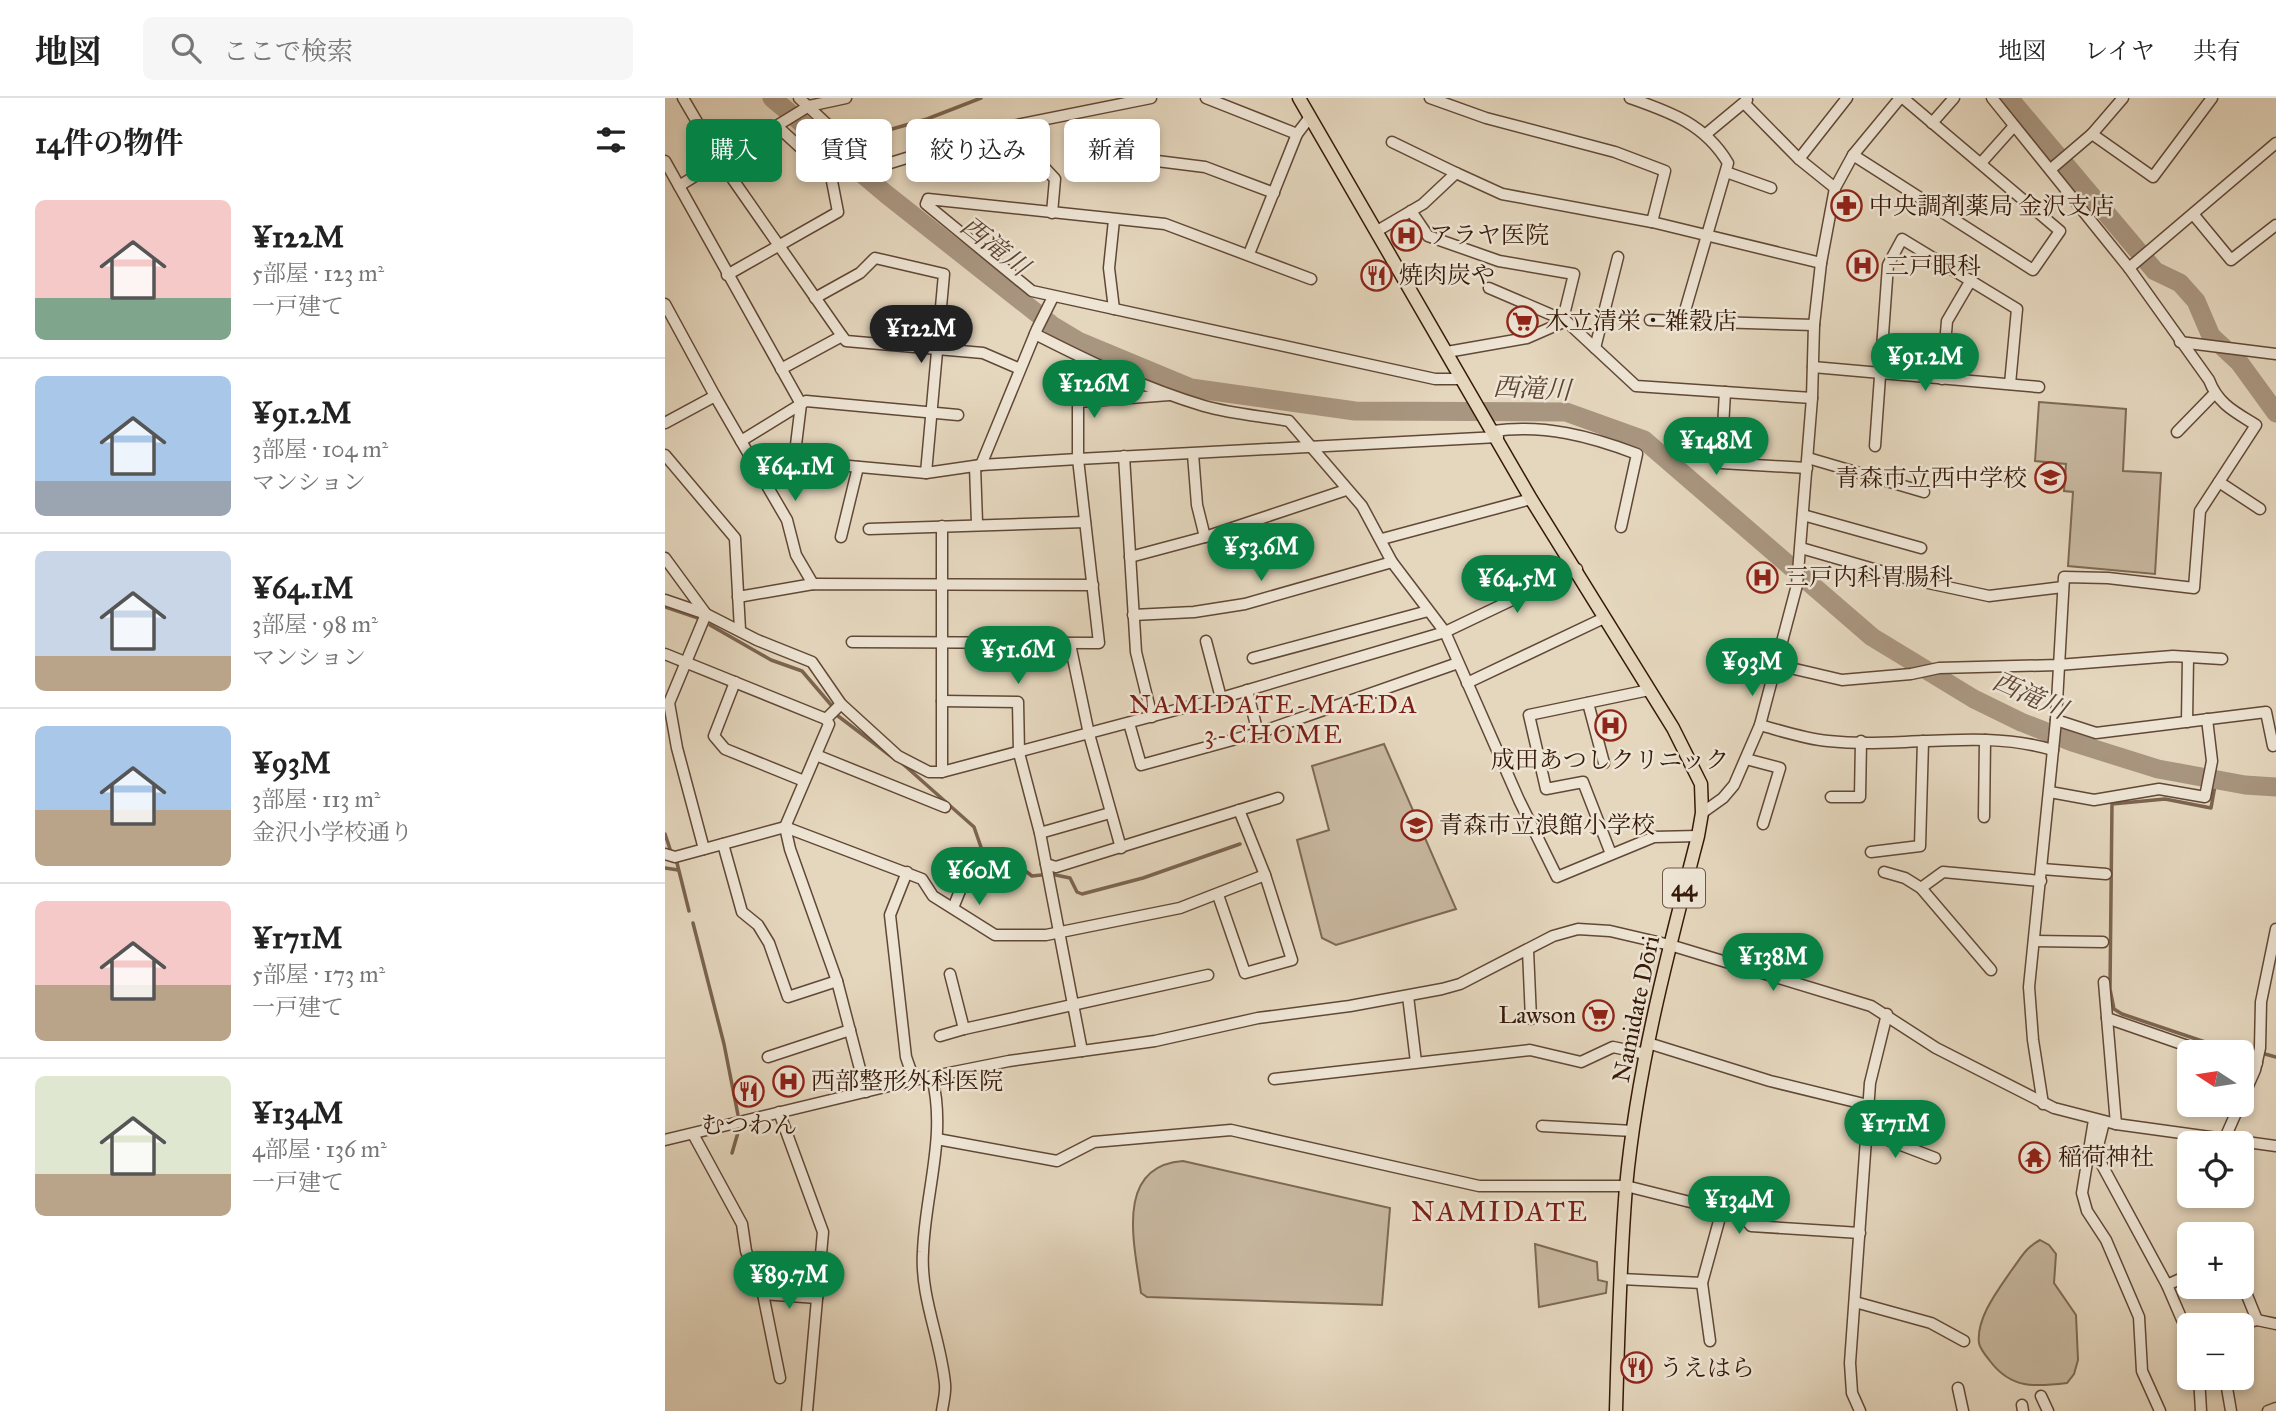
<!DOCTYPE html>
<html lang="ja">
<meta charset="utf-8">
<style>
:root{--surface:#fff;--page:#f6f6f6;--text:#222;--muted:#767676;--line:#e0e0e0;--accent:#0b8043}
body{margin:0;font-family:"IM FELL Great Primer","Noto Serif JP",serif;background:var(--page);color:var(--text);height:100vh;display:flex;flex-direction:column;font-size:26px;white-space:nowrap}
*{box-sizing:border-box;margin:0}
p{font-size:23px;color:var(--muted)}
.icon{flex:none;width:38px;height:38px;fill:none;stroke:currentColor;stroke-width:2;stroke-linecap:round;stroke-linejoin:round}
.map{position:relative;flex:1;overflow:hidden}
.drawer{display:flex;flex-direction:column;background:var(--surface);width:665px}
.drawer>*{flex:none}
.hud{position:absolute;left:21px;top:21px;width:665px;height:63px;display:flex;gap:14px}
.needle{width:46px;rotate:282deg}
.tools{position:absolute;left:1512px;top:942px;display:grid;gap:14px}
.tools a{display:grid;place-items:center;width:77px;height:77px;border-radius:10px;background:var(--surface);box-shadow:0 4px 10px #0003;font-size:35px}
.price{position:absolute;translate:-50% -60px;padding:0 16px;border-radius:24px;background:var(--accent);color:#fff;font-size:23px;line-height:46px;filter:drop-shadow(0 2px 4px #0008)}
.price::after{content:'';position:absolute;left:50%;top:42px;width:21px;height:16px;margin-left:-10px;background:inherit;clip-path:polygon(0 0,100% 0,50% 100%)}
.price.selected{background:#222;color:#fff}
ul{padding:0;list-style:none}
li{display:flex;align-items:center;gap:21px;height:175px;padding:0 35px}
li+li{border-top:2px solid var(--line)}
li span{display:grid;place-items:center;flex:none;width:196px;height:140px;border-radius:10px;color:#555}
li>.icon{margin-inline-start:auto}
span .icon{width:84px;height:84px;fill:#fffc;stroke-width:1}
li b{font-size:30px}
h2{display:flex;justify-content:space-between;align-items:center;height:84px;padding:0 35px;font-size:30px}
.tag{padding:0 24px;border-radius:10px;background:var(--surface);box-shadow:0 4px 10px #0003;font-size:24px;line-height:63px}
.tag.selected{background:var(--accent);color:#fff}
header{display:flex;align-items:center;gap:42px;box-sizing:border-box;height:98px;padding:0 35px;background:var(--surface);border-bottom:2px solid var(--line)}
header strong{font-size:33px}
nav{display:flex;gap:38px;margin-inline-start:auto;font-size:24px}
.search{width:490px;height:63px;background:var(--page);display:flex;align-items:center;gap:18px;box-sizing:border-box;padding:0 24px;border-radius:10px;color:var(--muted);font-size:26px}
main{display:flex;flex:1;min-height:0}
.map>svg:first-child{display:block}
</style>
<header>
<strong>地図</strong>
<div class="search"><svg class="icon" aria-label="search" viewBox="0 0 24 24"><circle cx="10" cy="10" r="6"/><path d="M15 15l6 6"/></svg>ここで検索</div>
<nav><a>地図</a><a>レイヤ</a><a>共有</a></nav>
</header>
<main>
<section class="drawer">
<h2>14件の物件<svg class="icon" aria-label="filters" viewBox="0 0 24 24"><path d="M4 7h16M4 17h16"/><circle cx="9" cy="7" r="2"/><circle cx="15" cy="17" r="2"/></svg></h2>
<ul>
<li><span style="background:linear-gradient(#f6c9c9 70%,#7fa58c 0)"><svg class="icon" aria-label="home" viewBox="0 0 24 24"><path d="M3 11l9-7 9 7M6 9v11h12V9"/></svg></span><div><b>¥122M</b><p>5部屋 · 123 m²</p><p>一戸建て</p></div></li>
<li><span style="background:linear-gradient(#a9c7e8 75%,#9aa5b1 0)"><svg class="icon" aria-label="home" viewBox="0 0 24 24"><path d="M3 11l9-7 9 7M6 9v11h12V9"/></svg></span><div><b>¥91.2M</b><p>3部屋 · 104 m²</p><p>マンション</p></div></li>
<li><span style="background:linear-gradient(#c9d6e8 75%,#b9a48a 0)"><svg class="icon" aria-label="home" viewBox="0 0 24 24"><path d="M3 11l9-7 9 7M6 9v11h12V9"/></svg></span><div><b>¥64.1M</b><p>3部屋 · 98 m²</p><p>マンション</p></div></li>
<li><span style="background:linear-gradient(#a9c7e8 60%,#b9a48a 0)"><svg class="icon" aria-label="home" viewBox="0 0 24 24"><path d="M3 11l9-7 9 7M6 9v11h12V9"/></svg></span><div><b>¥93M</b><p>3部屋 · 113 m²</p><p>金沢小学校通り</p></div></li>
<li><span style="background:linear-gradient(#f6c9c9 60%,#b9a48a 0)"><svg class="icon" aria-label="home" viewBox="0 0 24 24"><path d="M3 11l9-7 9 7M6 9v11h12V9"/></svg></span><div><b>¥171M</b><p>5部屋 · 173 m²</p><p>一戸建て</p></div></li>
<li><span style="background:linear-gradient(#dfe7d0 70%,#b9a48a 0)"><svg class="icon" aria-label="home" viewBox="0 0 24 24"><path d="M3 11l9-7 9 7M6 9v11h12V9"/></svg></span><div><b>¥134M</b><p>4部屋 · 136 m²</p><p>一戸建て</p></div></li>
</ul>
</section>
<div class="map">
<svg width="1611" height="1313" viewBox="0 0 1611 1313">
<rect width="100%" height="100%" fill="#e5d7be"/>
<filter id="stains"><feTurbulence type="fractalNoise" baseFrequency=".00286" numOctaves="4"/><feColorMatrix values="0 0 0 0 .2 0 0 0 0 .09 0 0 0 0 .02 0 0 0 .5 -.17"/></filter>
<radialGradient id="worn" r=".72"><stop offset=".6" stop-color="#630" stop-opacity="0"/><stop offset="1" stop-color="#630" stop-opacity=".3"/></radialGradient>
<g fill="#c7b79f" stroke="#7e6854" stroke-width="2">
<polygon points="1374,304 1461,311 1458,373 1496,375 1490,476 1403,468 1408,394 1399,393 1401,366 1370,363"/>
<polygon points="719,646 791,811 671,847 657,840 632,742 664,732 647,668"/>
<path d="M518,1063L725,1110L717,1207L482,1199L476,1195C470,1149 448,1068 518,1063Z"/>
<path d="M1375,1142L1384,1147L1391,1156L1389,1185L1411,1217L1413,1262L1409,1276L1402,1285C1370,1289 1346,1291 1325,1263C1321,1258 1315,1251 1314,1245C1311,1220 1333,1192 1346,1173C1356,1160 1360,1150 1375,1142Z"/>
<polygon points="870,1146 932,1164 933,1182 942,1184 941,1195 874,1209"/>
</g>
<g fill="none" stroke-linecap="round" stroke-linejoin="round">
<g stroke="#7b6450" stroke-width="3.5">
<polyline points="192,41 262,21 316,0"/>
<polyline points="176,58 181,52"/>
<polyline points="0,509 33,520"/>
<polyline points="45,527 106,562 137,573 167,608"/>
<polyline points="173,618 231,662"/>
<polyline points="238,666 309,729 317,752 346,762 367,778 386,776 405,780 412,794 417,796 478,780 575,746"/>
<polyline points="1551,682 1546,710 1500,701 1447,706 1445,891 1449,911 1457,916 1549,947 1585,954"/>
<polyline points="0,736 5,751"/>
<polyline points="12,765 24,813"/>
<polyline points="0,770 13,772"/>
<polyline points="28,825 59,946 73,1017"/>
<polyline points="1600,956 1611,959"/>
<polyline points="67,1055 74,1031"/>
</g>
<g stroke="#a99680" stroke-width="19">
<polyline points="107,0 221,96 388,228 413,243 526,290 690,313 901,314 979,342 1207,539 1309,601 1356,624 1407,644 1493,671 1580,687 1611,689"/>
<polyline points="1344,0 1490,173 1515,185 1531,203 1546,238 1574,264 1611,315"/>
</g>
<defs>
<g id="minor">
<polyline points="18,0 55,63 177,238 116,271"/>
<polyline points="134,0 209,70 342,29 486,0"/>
<polyline points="541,0 632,36 645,19"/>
<polyline points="765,0 821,20 950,54 1000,73 987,124"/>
<path d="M965,0C1005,14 1040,26 1063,65L1017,223"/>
<path d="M1327,0L1464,170L1544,282C1553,306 1570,314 1591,327L1535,413L1529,490L1443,480L1399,479L1391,622L1364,889L1368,942L1378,1006"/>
<polyline points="1079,5 1134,61 1170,90"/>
<polyline points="1267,25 1289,0"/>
<polyline points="342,29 390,81 387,115"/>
<polyline points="1041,36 1082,2"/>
<polyline points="1427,36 1488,79 1547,0"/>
<polyline points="727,44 791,75"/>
<polyline points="428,55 540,69 609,95"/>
<polyline points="1188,57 1368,172 1395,133 1238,0"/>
<polyline points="1134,61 1182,0"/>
<polyline points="0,63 136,306 129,363 261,375 316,367 413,361 833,339"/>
<polyline points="1316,65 1349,28"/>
<polyline points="1386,71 1427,36 1458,0"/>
<polyline points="1061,74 1106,90"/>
<polyline points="14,88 144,8 181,0"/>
<polyline points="746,113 763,138 834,163 909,176 898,221"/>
<polyline points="1528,116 1566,162 1611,127"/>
<polyline points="712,133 758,106 791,75 837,96 987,124 1156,165"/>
<polyline points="584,156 632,36"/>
<polyline points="1464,170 1611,45"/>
<polyline points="62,177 173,114 166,78 112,28"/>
<polyline points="646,181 500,126 263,101 261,106 367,193 770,281 797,281"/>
<polyline points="824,190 901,223"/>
<polyline points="150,200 195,175 210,160 279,176 261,375"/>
<polyline points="0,206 50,298"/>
<polyline points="449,211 444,170 449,122"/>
<polyline points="985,222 1149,227"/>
<path d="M370,236C425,264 479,290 539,308C567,316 596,318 624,323L697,408L727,464L780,534L854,702L892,779L989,739L1033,738"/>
<polyline points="177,238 181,243 318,255 355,271"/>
<polyline points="1515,244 1611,256"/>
<polyline points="930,250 953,159"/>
<polyline points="782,254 862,240 901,223 971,288 1147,300"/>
<polyline points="1148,269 1374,289"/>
<polyline points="1277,281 1282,223 1306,182"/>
<polyline points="1060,294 1056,365 1142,370"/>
<polyline points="413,304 504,297"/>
<polyline points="0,325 50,298 76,343 141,303 293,317"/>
<path d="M828,333C879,326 925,338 972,356L956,429"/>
<polyline points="1512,334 1549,296"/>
<polyline points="76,343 122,422 131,457 148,486"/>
<polyline points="1210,348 1223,167 1237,141 1352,211 1345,286"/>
<polyline points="528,356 532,407 540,439"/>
<polyline points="0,357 70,440 75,532"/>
<polyline points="459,358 471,554 487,619"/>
<polyline points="1143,360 1259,394"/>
<polyline points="316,367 372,231 388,199"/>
<polyline points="310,368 312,425"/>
<polyline points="1554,384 1595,411"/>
<polyline points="1138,417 1256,450"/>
<polyline points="204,431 420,424"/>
<polyline points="176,439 193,369"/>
<polyline points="717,441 866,401"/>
<polyline points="1136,450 1240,480 1324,498 1398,489"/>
<polyline points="465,459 540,439 681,392"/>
<polyline points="0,460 41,516"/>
<polyline points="73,499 148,486 428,487"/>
<polyline points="0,502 41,516 92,542 147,564 176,606 233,658 264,674 277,674 556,600 780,534 912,471"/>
<polyline points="468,517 529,514 580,506 727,464"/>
<polyline points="541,543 556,600"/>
<polyline points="187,544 434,545 413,361 413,282"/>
<polyline points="405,546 424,636 456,750"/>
<polyline points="0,556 161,621"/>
<polyline points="588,560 763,513"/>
<polyline points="1113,567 1177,582 1246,576 1274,570 1393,567 1508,558 1557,561"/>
<polyline points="70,584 49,638 60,651 139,683"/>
<polyline points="802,585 939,520"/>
<polyline points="582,592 593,635"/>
<polyline points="277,603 353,604 354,655 375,735 417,953"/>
<polyline points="923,605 939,665"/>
<polyline points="176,606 161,621 164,626 120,729 125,751 172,883 201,994"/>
<polyline points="1391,622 1431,635 1601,614 1608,648"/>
<polyline points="1522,624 1523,559"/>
<polyline points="464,625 476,667 593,635 793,565"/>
<path d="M1095,627C1117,633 1140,641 1163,643C1238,651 1315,630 1388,652"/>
<polyline points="151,657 280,709"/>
<polyline points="1081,661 1115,670 1098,726"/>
<polyline points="277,674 277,428"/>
<polyline points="1385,694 1429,702 1494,691 1540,699 1547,663 1542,621"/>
<polyline points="1166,699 1195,699 1196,643"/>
<polyline points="1037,715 1058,700 1069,687 1095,627 1132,487 1147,300 1149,227 1156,165 1170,90 1188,57 1235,0"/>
<polyline points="1319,719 1320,642"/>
<polyline points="375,735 445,715"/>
<polyline points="58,746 77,814 93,827 104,845 123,899 172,883"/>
<polyline points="39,751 12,650 4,605 41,516"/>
<polyline points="1206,754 1255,748 1258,643"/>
<polyline points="0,756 10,759 120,729 257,781 268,798 330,837 381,837 515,810 600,777"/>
<polyline points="946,756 918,684 881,691 864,617 984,592"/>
<polyline points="381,766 391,769 613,700"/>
<polyline points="1377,771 1441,776"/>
<polyline points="242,774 225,817 241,959 249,982"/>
<polyline points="1219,774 1240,780 1256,790 1326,872"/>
<polyline points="1256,790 1278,774 1376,783"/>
<polyline points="553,797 580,875 627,862 600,777 574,712"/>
<polyline points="288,810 309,758"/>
<polyline points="1369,843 1438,844"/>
<polyline points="863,852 866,921"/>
<polyline points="285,876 299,931 543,877"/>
<polyline points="1439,884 1451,1026"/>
<polyline points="743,898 751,964"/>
<polyline points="1442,920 1540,954"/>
<polyline points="275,938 299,931"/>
<polyline points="983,945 1105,983 1203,1007"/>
<polyline points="103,959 185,932"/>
<polyline points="1577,962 1592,965"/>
<path d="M267,979C282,1038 260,1095 258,1154C255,1199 276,1242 280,1286C281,1295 278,1305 277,1313"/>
<polyline points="609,981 865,952 916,964 948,949 981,956"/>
<polyline points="114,1014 158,1134 142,1313"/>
<polyline points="1429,1022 1417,1095 1422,1113 1441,1142 1474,1219 1477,1273 1495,1313"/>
<polyline points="1439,1024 1431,1056 1502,1187 1524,1238"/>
<polyline points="877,1028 968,1033"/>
<polyline points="1202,1034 1270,1060"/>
<polyline points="28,1036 77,1126 81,1153 98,1196 115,1280"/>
<polyline points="1560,1040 1590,972 1595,950 1596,904 1611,831"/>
<polyline points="272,1041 392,1063 429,1044 566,1032 814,1088 961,1088 1057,1112 1079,1119 1086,1128 1195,1135"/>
<polyline points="0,1042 249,982 344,963 490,943 593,920 685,908 777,891 795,886 888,838 913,831 945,833 1005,847 1206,908 1271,950 1389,1010 1451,1026 1611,1048"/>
<polyline points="956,1181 1037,1185"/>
<polyline points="1577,1185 1592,1222"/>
<polyline points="1502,1187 1524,1177"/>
<polyline points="98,1196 152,1200"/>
<polyline points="1190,1204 1266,1225 1299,1243"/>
<polyline points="1574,1227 1592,1222 1611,1226"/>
<polyline points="1045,1243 1037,1185 1057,1112"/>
<polyline points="1534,1279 1536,1313"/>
<polyline points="1561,1284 1566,1313"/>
<polyline points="1293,1290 1298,1313"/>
<polyline points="1376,1298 1383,1313"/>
<polyline points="1357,1307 1358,1313"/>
<polyline points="1195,1313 1187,1295 1185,1265 1205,985 1222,916"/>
<polyline points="1603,1313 1611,1310"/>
</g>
<path id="major" d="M634,0L866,401L1008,630L1036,686L1037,715L1033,738C1003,854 972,970 961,1089C955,1163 953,1239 951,1313"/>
</defs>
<use href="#minor" stroke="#614836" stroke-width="13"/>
<use href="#major" stroke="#351908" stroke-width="15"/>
<use href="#minor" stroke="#eee5d5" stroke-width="10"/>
<use href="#major" stroke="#e5d7be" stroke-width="12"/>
</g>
<defs>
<symbol id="pharmacy-ring" viewBox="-11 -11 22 22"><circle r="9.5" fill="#eee5d5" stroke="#8f2418" stroke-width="1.5"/><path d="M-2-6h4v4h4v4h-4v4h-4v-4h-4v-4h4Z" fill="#8f2418"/></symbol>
<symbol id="hospital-ring" viewBox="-11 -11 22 22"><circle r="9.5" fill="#eee5d5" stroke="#8f2418" stroke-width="1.5"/><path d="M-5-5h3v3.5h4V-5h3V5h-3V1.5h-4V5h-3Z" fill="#8f2418"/></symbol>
<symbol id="restaurant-ring" viewBox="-11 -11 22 22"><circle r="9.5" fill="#eee5d5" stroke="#8f2418" stroke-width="1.5"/><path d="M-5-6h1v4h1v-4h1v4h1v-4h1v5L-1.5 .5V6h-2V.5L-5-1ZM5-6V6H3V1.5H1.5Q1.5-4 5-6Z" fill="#8f2418"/></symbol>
<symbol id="supermarket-ring" viewBox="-11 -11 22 22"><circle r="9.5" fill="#eee5d5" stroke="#8f2418" stroke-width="1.5"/><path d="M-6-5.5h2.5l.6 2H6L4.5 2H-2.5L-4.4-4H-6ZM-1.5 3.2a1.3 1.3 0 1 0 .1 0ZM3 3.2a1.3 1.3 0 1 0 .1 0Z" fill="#8f2418"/></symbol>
<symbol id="school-ring" viewBox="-11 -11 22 22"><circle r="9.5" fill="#eee5d5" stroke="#8f2418" stroke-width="1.5"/><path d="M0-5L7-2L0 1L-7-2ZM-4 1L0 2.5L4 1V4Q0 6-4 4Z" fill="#8f2418"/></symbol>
<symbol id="temple-ring" viewBox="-11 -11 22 22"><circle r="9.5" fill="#eee5d5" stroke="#8f2418" stroke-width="1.5"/><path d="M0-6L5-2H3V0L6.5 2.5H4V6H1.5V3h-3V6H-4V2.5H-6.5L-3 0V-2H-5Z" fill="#8f2418"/></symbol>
</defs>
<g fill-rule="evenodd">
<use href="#pharmacy-ring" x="1164" y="90" width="35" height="35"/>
<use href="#hospital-ring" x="724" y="120" width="35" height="35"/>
<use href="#hospital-ring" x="1180" y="150" width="35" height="35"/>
<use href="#restaurant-ring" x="694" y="160" width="35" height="35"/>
<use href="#supermarket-ring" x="840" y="206" width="35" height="35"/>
<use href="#school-ring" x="1368" y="362" width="35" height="35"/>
<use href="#hospital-ring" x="1080" y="462" width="35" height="35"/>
<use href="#hospital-ring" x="928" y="610" width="35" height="35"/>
<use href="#school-ring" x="734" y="710" width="35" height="35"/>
<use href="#supermarket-ring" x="916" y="900" width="35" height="35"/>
<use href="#hospital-ring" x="106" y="966" width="35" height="35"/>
<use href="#restaurant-ring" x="66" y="976" width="35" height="35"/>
<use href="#temple-ring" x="1352" y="1042" width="35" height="35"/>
<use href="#restaurant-ring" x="954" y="1252" width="35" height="35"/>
</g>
<g text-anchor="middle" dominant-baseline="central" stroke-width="5" stroke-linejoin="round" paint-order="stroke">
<rect fill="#eee5d5" stroke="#6c5646" stroke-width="2" x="998" y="770.5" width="42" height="39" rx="5"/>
<g font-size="23" font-weight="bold" fill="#351908">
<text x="1019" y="790">44</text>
</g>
<g font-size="24" fill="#351908" stroke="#eee5d5" text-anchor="start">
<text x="1204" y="108">中央調剤薬局 金沢支店</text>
<text x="764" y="137">アラヤ医院</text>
<text x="1220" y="168">三戸眼科</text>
<text x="734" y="177">焼肉炭や</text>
<text x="880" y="223">木立清栄・雑穀店</text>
<text x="1362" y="380" text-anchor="end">青森市立西中学校</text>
<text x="1120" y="479">三戸内科胃腸科</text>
<text x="945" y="662" text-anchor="middle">成田あつしクリニック</text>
<text x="774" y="727">青森市立浪館小学校</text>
<text x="911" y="917" text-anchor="end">Lawson</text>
<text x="146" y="983">西部整形外科医院</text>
<text x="84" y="1027" text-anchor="middle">むつわん</text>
<text x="1393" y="1059">稲荷神社</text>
<text x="994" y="1270">うえはら</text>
</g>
<g font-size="24" fill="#351908" stroke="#eee5d5">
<text transform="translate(971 911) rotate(-78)">Namidate Dōri</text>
</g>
<g font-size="26" font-style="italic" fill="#5e4532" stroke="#eee5d5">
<text transform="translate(330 148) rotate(38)">西滝川</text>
<text transform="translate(867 290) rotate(3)">西滝川</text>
<text transform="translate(1365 597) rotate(24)">西滝川</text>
</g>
<g font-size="26" letter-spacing="2" fill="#7a1f14" stroke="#eee5d5">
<text x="609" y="606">NAMIDATE-MAEDA<tspan x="609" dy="30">3-CHOME</tspan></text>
</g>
<g font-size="28" letter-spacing="2" fill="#7a1f14" stroke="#eee5d5">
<text x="835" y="1113">NAMIDATE</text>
</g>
</g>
<rect width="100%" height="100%" filter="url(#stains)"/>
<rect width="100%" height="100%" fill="url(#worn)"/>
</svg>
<div class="tools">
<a><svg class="needle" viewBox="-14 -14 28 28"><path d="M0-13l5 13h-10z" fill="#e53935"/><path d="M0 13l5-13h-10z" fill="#767676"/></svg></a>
<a><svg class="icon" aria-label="locate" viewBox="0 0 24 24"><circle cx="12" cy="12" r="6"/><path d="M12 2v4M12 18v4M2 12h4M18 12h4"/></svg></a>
<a>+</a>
<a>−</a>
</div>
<b class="price selected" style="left:256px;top:267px">¥122M</b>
<b class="price" style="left:1260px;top:295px">¥91.2M</b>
<b class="price" style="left:429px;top:322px">¥126M</b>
<b class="price" style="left:1051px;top:379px">¥148M</b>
<b class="price" style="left:130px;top:405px">¥64.1M</b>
<b class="price" style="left:596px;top:485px">¥53.6M</b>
<b class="price" style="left:852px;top:517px">¥64.5M</b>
<b class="price" style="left:353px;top:588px">¥51.6M</b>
<b class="price" style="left:1087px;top:600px">¥93M</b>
<b class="price" style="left:314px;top:809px">¥60M</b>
<b class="price" style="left:1108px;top:895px">¥138M</b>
<b class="price" style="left:1230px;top:1062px">¥171M</b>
<b class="price" style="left:1074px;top:1138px">¥134M</b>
<b class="price" style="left:124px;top:1213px">¥89.7M</b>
<div class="hud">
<a class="tag selected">購入</a>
<a class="tag">賃貸</a>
<a class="tag">絞り込み</a>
<a class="tag">新着</a>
</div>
</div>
</main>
